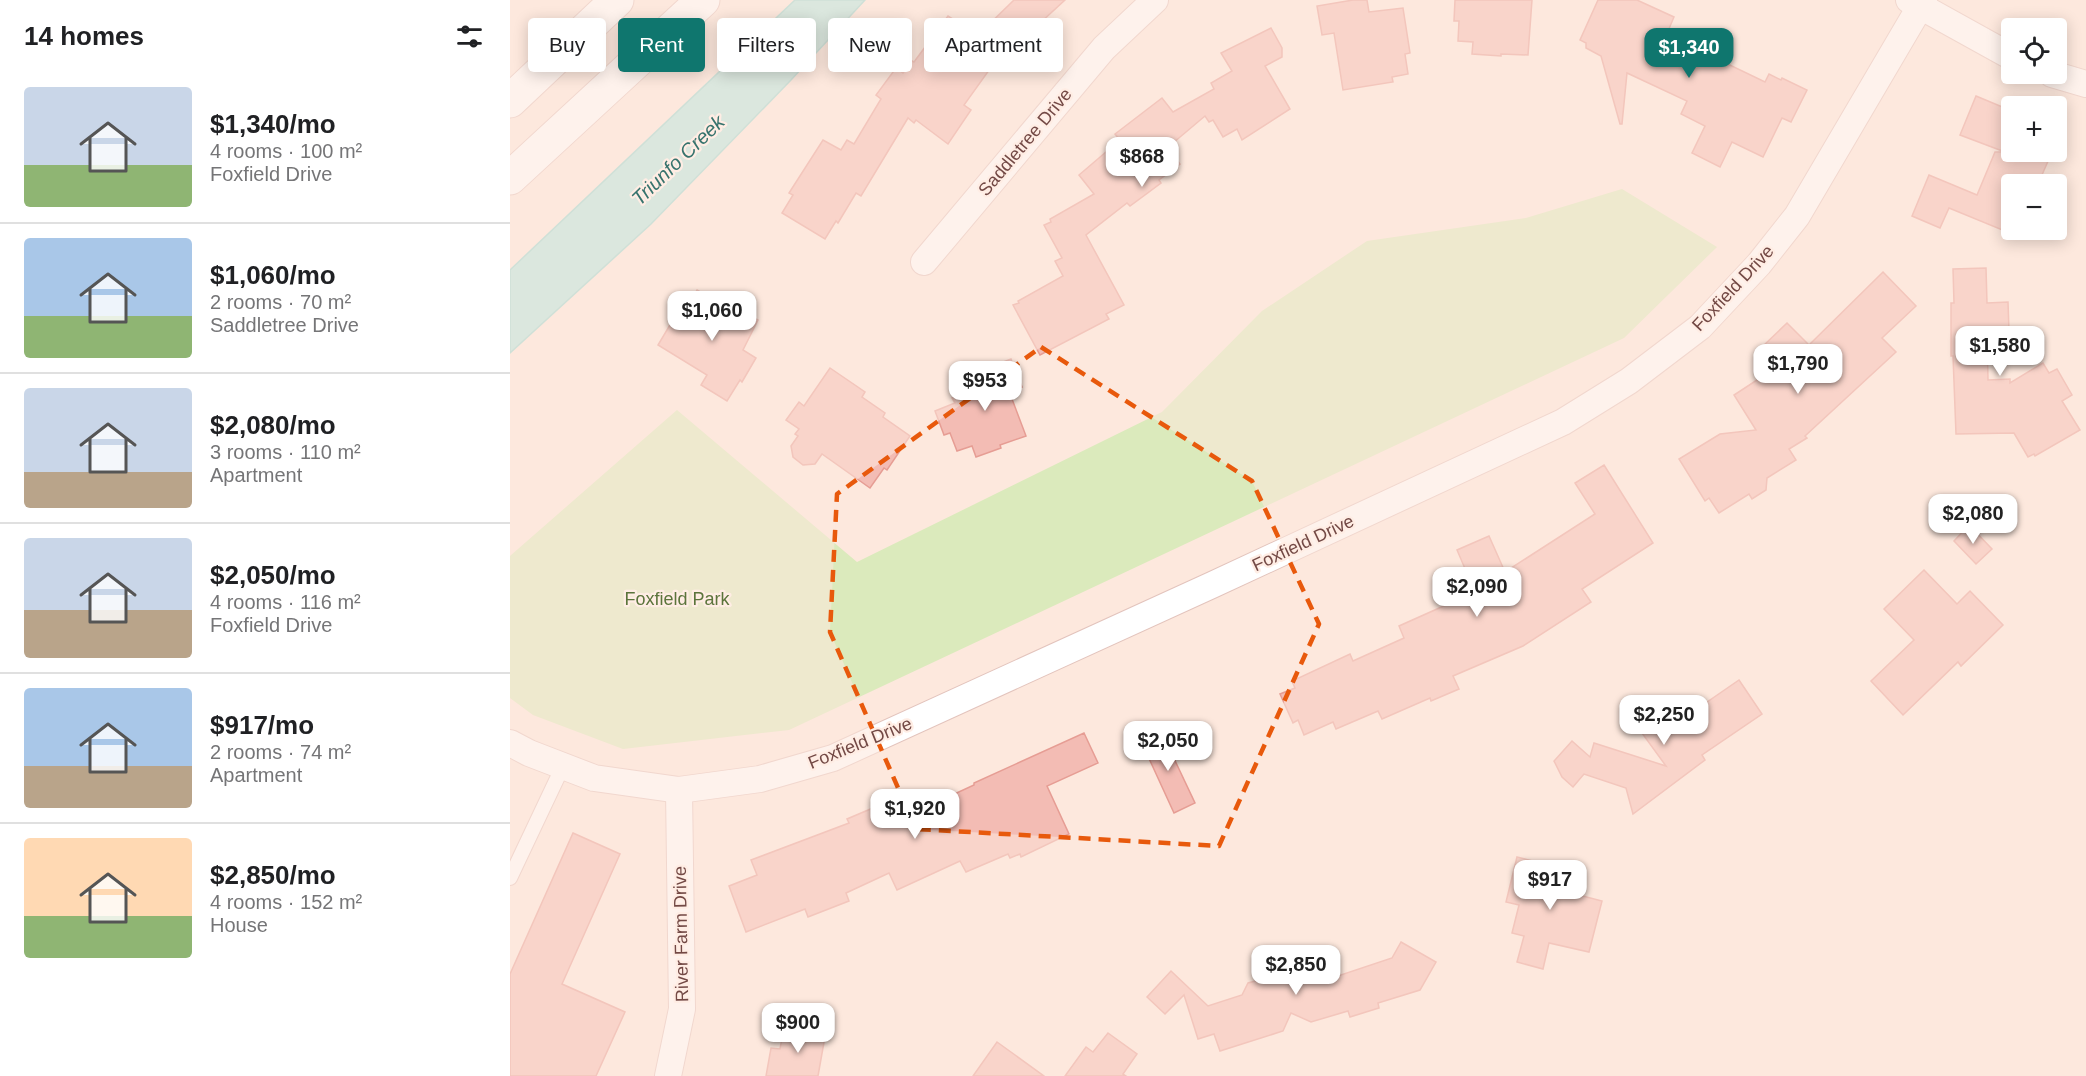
<!DOCTYPE html>
<meta charset="utf-8">
<style>
:root{--surface:#fff;--page:#f6f6f6;--text:#202124;--muted:#757577;--line:#e0e0e0;--accent:#0f766e}
body{margin:0;font-family:Helvetica,sans-serif;background:var(--page);color:var(--text);height:100vh;display:flex;flex-direction:column;font-size:22px;white-space:nowrap}
*{box-sizing:border-box;margin:0}
p{font-size:20px;color:var(--muted)}
.icon{flex:none;width:33px;height:33px;fill:none;stroke:currentColor;stroke-width:2;stroke-linecap:round;stroke-linejoin:round}
.map{position:relative;flex:1;overflow:hidden}
.panel{display:flex;flex-direction:column;background:var(--surface);width:510px}
.panel>*{flex:none}
.banner{position:absolute;left:18px;top:18px;width:570px;height:54px;display:flex;gap:12px}
.tools{position:absolute;left:1491px;top:18px;display:grid;gap:12px}
.tools a{display:grid;place-items:center;width:66px;height:66px;border-radius:6px;background:var(--surface);box-shadow:0 3px 15px #0003;font-size:30px}
.price{position:absolute;translate:-50% -51px;padding:0 14px;border-radius:12px;background:#fff;color:#222;font-size:20px;line-height:39px;filter:drop-shadow(0 2px 3px #0008)}
.price::after{content:'';position:absolute;left:50%;top:36px;width:18px;height:14px;margin-left:-9px;background:inherit;clip-path:polygon(0 0,100% 0,50% 100%)}
.price.selected{background:var(--accent);color:#fff}
ul{padding:0;list-style:none}
li{display:flex;align-items:center;gap:18px;height:150px;padding:0 24px}
li+li{border-top:2px solid var(--line)}
li span{display:grid;place-items:center;flex:none;width:168px;height:120px;border-radius:6px;color:#555}
li>.icon{margin-inline-start:auto}
span .icon{width:72px;height:72px;fill:#fffc;stroke-width:1}
li b{font-size:26px}
h2{display:flex;justify-content:space-between;align-items:center;height:72px;padding:0 24px;font-size:26px}
.chip{padding:0 21px;border-radius:6px;background:var(--surface);box-shadow:0 3px 15px #0003;font-size:21px;line-height:54px}
.chip.selected{background:var(--accent);color:#fff}
main{display:flex;flex:1;min-height:0}
.map>svg:first-child{display:block}
</style>
<main>
<section class="panel">
<h2>14 homes<svg class="icon" aria-label="filters" viewBox="0 0 24 24"><path d="M4 7h16M4 17h16"/><circle cx="9" cy="7" r="2"/><circle cx="15" cy="17" r="2"/></svg></h2>
<ul>
<li><span style="background:linear-gradient(#c9d6e8 65%,#8fb573 0)"><svg class="icon" aria-label="home" viewBox="0 0 24 24"><path d="M3 11l9-7 9 7M6 9v11h12V9"/></svg></span><div><b>$1,340/mo</b><p>4 rooms · 100 m²</p><p>Foxfield Drive</p></div></li>
<li><span style="background:linear-gradient(#a9c7e8 65%,#8fb573 0)"><svg class="icon" aria-label="home" viewBox="0 0 24 24"><path d="M3 11l9-7 9 7M6 9v11h12V9"/></svg></span><div><b>$1,060/mo</b><p>2 rooms · 70 m²</p><p>Saddletree Drive</p></div></li>
<li><span style="background:linear-gradient(#c9d6e8 70%,#b9a48a 0)"><svg class="icon" aria-label="home" viewBox="0 0 24 24"><path d="M3 11l9-7 9 7M6 9v11h12V9"/></svg></span><div><b>$2,080/mo</b><p>3 rooms · 110 m²</p><p>Apartment</p></div></li>
<li><span style="background:linear-gradient(#c9d6e8 60%,#b9a48a 0)"><svg class="icon" aria-label="home" viewBox="0 0 24 24"><path d="M3 11l9-7 9 7M6 9v11h12V9"/></svg></span><div><b>$2,050/mo</b><p>4 rooms · 116 m²</p><p>Foxfield Drive</p></div></li>
<li><span style="background:linear-gradient(#a9c7e8 65%,#b9a48a 0)"><svg class="icon" aria-label="home" viewBox="0 0 24 24"><path d="M3 11l9-7 9 7M6 9v11h12V9"/></svg></span><div><b>$917/mo</b><p>2 rooms · 74 m²</p><p>Apartment</p></div></li>
<li><span style="background:linear-gradient(#ffd9b3 65%,#8fb573 0)"><svg class="icon" aria-label="home" viewBox="0 0 24 24"><path d="M3 11l9-7 9 7M6 9v11h12V9"/></svg></span><div><b>$2,850/mo</b><p>4 rooms · 152 m²</p><p>House</p></div></li>
</ul>
</section>
<div class="map">
<svg width="1576" height="1076" viewBox="0 0 1576 1076">
<rect width="100%" height="100%" fill="#fde8dd"/>
<polygon fill="#dbeabc" points="1112,189 1207,247 1114,338 279,730 113,749 23,715 0,698 0,556 167,410 347,562 652,412 752,311 857,241 1016,218"/>
<polygon fill="#b2e6e0" stroke="#98d8d1" stroke-width="1.5" points="285,0 355,0 281,80 141,224 0,353 0,270"/>
<g fill="#f3bcb4" stroke="#e69d94" stroke-width="1.5">
<polygon points="504,0 555,0 517,35 510,27 454,105 461,110 438,144 406,120 404,123 398,118 351,196 346,193 328,223 326,221 315,239 272,213 283,195 279,193 313,140 331,150 337,140 344,144 371,99 366,95 386,68 393,73 402,61 404,62 438,16 468,35"/>
<polygon points="843,0 857,0 859,12 893,8 900,53 895,54 898,74 882,77 883,82 833,90 824,33 812,35 807,6"/>
<polygon points="945,0 1022,0 1018,55 991,54 991,56 962,54 963,42 948,41 949,21 944,21"/>
<polygon points="1088,0 1127,0 1164,17 1158,31 1176,39 1174,43 1255,82 1259,74 1271,80 1272,78 1297,90 1281,122 1272,118 1253,157 1222,142 1210,167 1182,153 1195,126 1171,114 1177,101 1117,73 1112,124 1110,124 1091,56 1076,48 1076,43 1070,40"/>
<polygon points="761,28 772,48 772,57 755,66 780,109 732,140 727,129 713,137 703,120 699,122 695,116 657,148 670,164 649,180 651,183 620,206 617,203 576,235 614,305 596,314 599,319 530,355 503,305 509,303 508,301 553,276 545,261 552,258 534,225 541,222 540,219 584,194 569,175 610,140 605,134 652,98 663,112 704,89 701,83 722,71 711,53"/>
<polygon points="1466,96 1502,111 1502,152 1542,152 1528,184 1502,184 1502,234 1439,208 1430,228 1402,216 1419,175 1467,195 1485,152 1495,152 1450,135"/>
<polygon points="1476,268 1477,303 1498,302 1499,331 1477,331 1478,380 1500,379 1500,383 1533,363 1539,373 1547,369 1562,395 1552,401 1570,430 1525,456 1524,454 1518,457 1504,433 1446,434 1443,356 1441,356 1441,303 1444,303 1443,269"/>
<polygon points="1373,272 1406,306 1372,338 1386,352 1295,436 1297,438 1279,449 1286,460 1257,478 1256,490 1242,499 1239,494 1209,513 1199,498 1195,501 1169,459 1210,434 1246,430 1224,395 1270,365 1252,347 1277,323 1299,345"/>
<polygon points="187,290 205,301 208,296 248,320 233,350 246,358 232,382 230,380 217,401 191,385 197,375 148,345 173,303 175,301 179,304"/>
<polygon points="501,359 512,387 499,391 516,436 490,445 491,448 466,457 462,446 447,451 440,433 434,435 425,411 445,403 442,398 465,389 460,375"/>
<polygon points="320,368 355,392 352,397 375,413 373,417 400,436 377,470 374,468 360,488 312,454 305,464 293,465 283,457 281,446 288,436 285,434 289,429 276,420 289,402 294,406"/>
<polygon points="1094,465 1143,543 1072,589 1081,602 1013,646 943,676 949,689 921,701 920,698 872,719 868,711 826,729 823,722 794,735 788,720 783,723 770,694 785,688 782,681 840,654 843,661 894,638 889,626 965,592 947,550 979,536 995,572 1085,514 1065,483"/>
<polygon points="1459,525 1482,549 1466,564 1444,541"/>
<polygon points="1414,570 1447,604 1460,591 1493,625 1451,666 1448,662 1393,715 1361,681 1404,640 1374,609"/>
<polygon points="1229,680 1252,714 1192,755 1195,760 1123,814 1116,788 1074,774 1063,787 1052,777 1044,761 1062,741 1080,757 1084,743 1156,766 1129,729 1175,697 1184,711"/>
<polygon points="651,731 685,803 664,813 631,741"/>
<polygon points="574,733 588,763 537,786 559,834 511,857 510,854 500,858 498,854 456,872 450,861 387,890 379,873 336,893 339,901 298,917 295,909 236,932 219,886 247,875 241,860 339,823 337,819 377,802 386,821 464,785 464,783"/>
<polygon points="63,833 110,854 52,984 115,1012 86,1076 0,1076 0,974"/>
<polygon points="1007,857 1065,872 1063,880 1069,881 1065,894 1092,901 1079,952 1039,943 1033,969 1007,962 1014,936 1002,933 1009,905 996,902"/>
<polygon points="891,942 926,962 910,990 868,1003 869,1008 840,1017 838,1011 801,1022 781,1013 773,1031 710,1051 704,1034 688,1039 674,995 655,1014 637,997 661,971 698,1006 732,995 738,983 749,980 756,963 775,957 799,970 811,966 828,976 882,958"/>
<polygon points="284,1025 316,1031 308,1076 256,1076 261,1048 270,1049 272,1038 281,1039"/>
<polygon points="598,1033 627,1054 613,1074 616,1076 555,1076 576,1047 583,1052"/>
<polygon points="487,1042 534,1076 463,1076"/>
</g>
<g fill="none" stroke-linecap="round" stroke-linejoin="round">
<defs>
<polyline id="service" points="0,878 53,766"/>
<g id="minor">
<polyline points="1399,0 1502,57"/>
<polyline points="1542,74 1576,84"/>
<polyline points="414,262 594,48 645,0"/>
<polyline points="0,743 19,753 84,778 169,790 250,779 323,758 702,585 1053,422 1119,381 1190,327 1249,264 1287,216 1414,0"/>
<polyline points="158,1076 172,1009 169,790"/>
</g>
<g id="tertiary">
<polyline points="0,101 107,0"/>
<polyline points="0,178 193,0"/>
</g>
</defs>
<use href="#service" stroke="#e3c4bd" stroke-width="16"/>
<use href="#minor" stroke="#e3c4bd" stroke-width="28"/>
<use href="#tertiary" stroke="#e3c4bd" stroke-width="35"/>
<use href="#service" stroke="#fff" stroke-width="14"/>
<use href="#minor" stroke="#fff" stroke-width="26"/>
<use href="#tertiary" stroke="#fff" stroke-width="33"/>
</g>
<path d="M0 0H1576V1076H0ZM531,347L742,481L809,624L709,846L406,829L320,632L327,494Z" fill="#fde8dd" fill-opacity=".55" fill-rule="evenodd"/>
<path fill="none" stroke="#e8590c" stroke-width="4.5" stroke-dasharray="12 8" stroke-linejoin="round" d="M531,347L742,481L809,624L709,846L406,829L320,632L327,494Z"/>
<g text-anchor="middle" dominant-baseline="central" stroke-width="4.5" stroke-linejoin="round" paint-order="stroke">
<g font-size="18" fill="#734945" stroke="#ffede4">
<text transform="translate(515 142) rotate(-50)">Saddletree Drive</text>
<text transform="translate(1223 288) rotate(-47)">Foxfield Drive</text>
<text transform="translate(793 543) rotate(-25)">Foxfield Drive</text>
<text transform="translate(350 743) rotate(-22)">Foxfield Drive</text>
<text transform="translate(171 934) rotate(-91)">River Farm Drive</text>
</g>
<g font-size="18" fill="#5b743b" stroke="#ffede4">
<text x="167" y="599">Foxfield Park</text>
</g>
<g font-size="20" font-style="italic" fill="#37736d" stroke="#ffede4">
<text transform="translate(168 160) rotate(-44)">Triunfo Creek</text>
</g>
</g>
</svg>
<div class="tools">
<a><svg class="icon" aria-label="locate" viewBox="0 0 24 24"><circle cx="12" cy="12" r="6"/><path d="M12 2v4M12 18v4M2 12h4M18 12h4"/></svg></a>
<a>+</a>
<a>−</a>
</div>
<b class="price selected" style="left:1179px;top:79px">$1,340</b>
<b class="price" style="left:632px;top:188px">$868</b>
<b class="price" style="left:202px;top:342px">$1,060</b>
<b class="price" style="left:1490px;top:377px">$1,580</b>
<b class="price" style="left:1288px;top:395px">$1,790</b>
<b class="price" style="left:475px;top:412px">$953</b>
<b class="price" style="left:1463px;top:545px">$2,080</b>
<b class="price" style="left:967px;top:618px">$2,090</b>
<b class="price" style="left:1154px;top:746px">$2,250</b>
<b class="price" style="left:658px;top:772px">$2,050</b>
<b class="price" style="left:405px;top:840px">$1,920</b>
<b class="price" style="left:1040px;top:911px">$917</b>
<b class="price" style="left:786px;top:996px">$2,850</b>
<b class="price" style="left:288px;top:1054px">$900</b>
<div class="banner">
<a class="chip">Buy</a>
<a class="chip selected">Rent</a>
<a class="chip">Filters</a>
<a class="chip">New</a>
<a class="chip">Apartment</a>
</div>
</div>
</main>
